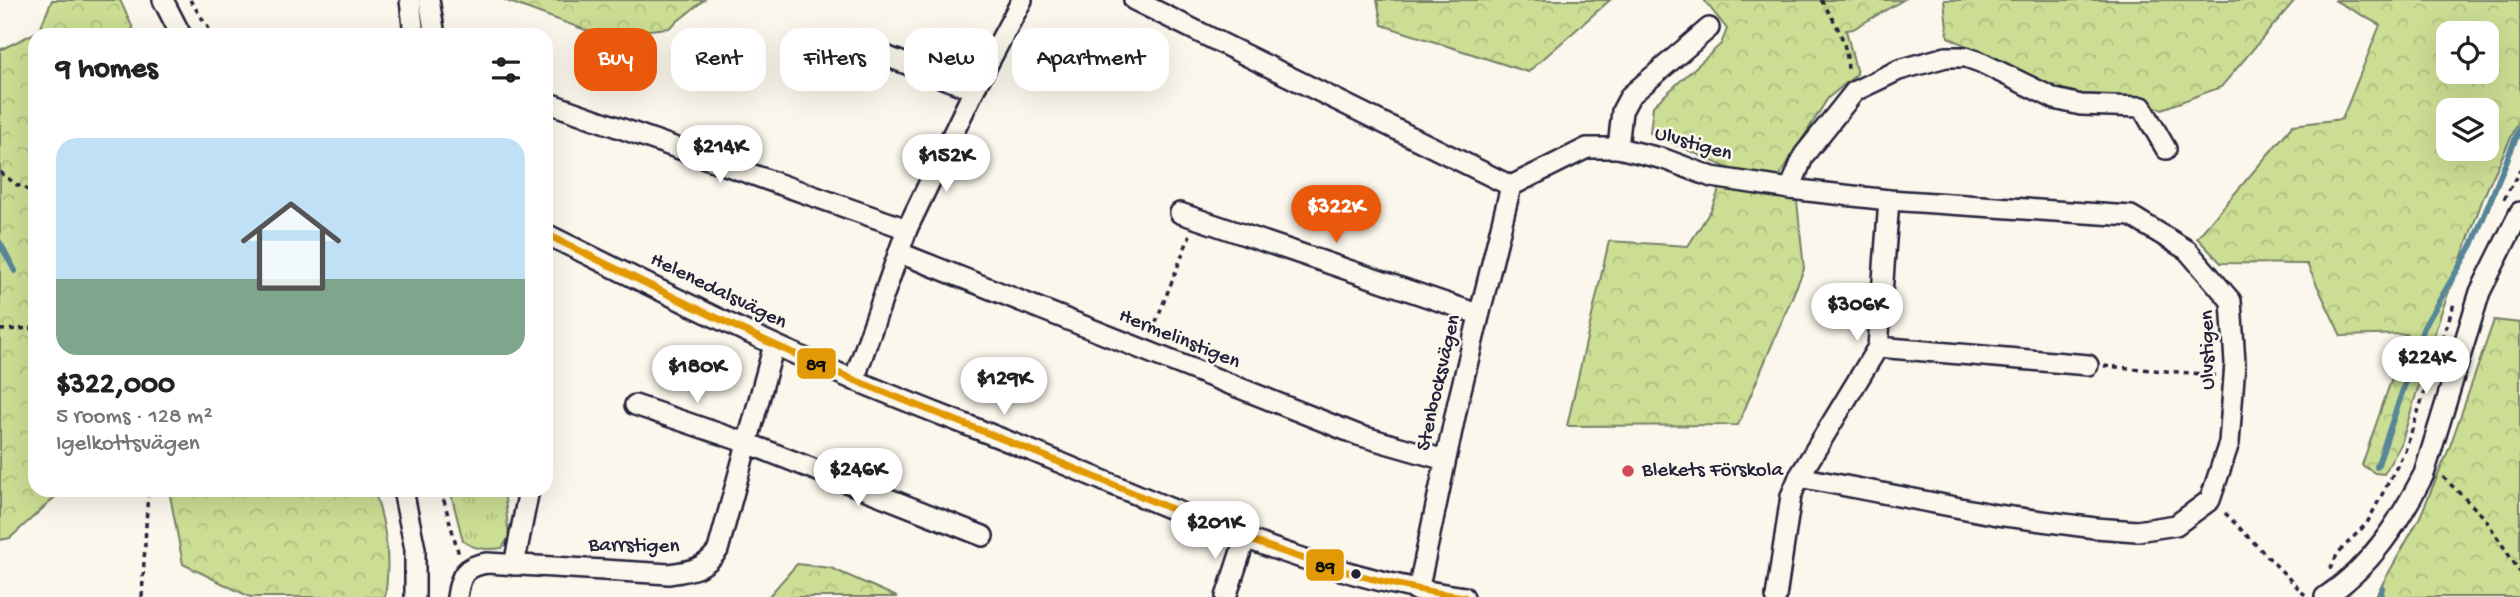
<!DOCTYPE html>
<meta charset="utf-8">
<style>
:root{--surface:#fff;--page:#f2f2f2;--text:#222;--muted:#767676;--line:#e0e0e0;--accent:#ea580c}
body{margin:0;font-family:"Gochi Hand",sans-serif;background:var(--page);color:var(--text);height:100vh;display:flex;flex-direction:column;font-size:26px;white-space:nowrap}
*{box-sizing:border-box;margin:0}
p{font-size:23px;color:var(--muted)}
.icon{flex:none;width:38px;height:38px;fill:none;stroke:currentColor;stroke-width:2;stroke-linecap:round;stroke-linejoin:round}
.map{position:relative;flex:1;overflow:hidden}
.panel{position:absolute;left:28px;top:28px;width:525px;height:469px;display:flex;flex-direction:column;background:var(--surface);border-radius:21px;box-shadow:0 7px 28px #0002}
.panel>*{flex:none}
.guide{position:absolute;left:574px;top:28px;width:665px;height:63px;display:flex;gap:14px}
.controls{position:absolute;left:2436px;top:21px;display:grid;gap:14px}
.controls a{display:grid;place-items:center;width:63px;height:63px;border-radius:14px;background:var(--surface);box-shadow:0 7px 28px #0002;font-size:35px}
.price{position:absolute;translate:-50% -60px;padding:0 16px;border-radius:24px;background:#fff;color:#222;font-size:23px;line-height:46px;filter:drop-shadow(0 2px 4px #0008)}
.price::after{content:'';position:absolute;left:50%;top:42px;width:21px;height:16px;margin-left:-10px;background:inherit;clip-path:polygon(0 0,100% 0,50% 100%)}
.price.selected{background:var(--accent);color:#fff}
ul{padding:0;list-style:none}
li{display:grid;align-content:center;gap:14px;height:371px;padding:0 28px}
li+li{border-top:2px solid var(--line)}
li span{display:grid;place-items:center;height:217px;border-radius:21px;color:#555}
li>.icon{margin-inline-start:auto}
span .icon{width:126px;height:126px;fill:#fffc;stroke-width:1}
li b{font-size:30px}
h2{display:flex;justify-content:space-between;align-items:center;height:84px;padding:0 28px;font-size:30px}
.pill{padding:0 24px;border-radius:21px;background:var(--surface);box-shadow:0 7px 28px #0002;font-size:24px;line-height:63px}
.pill.selected{background:var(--accent);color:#fff}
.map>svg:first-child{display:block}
</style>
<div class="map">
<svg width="2520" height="597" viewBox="0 0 2520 597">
<defs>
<pattern id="grass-tufts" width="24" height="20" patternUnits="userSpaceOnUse" patternTransform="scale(1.75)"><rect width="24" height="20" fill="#cbde93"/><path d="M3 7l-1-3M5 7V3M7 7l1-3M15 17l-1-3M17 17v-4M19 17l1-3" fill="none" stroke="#aebe80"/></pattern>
<pattern id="forest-crowns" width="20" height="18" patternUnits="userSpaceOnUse" patternTransform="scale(1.75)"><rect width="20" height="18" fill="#cbde93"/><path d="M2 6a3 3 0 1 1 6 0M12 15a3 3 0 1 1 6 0" fill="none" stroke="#aebe80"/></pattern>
</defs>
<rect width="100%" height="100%" fill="#fbf7ec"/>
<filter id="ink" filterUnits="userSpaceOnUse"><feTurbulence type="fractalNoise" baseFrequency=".0143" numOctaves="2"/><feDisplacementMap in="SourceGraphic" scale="14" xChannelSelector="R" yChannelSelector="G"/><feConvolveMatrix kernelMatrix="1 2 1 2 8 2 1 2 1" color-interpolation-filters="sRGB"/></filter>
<g filter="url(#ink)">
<path fill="url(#grass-tufts)" stroke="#768067" stroke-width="2" d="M450,490H504L509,537L502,548C489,550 474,550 463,541Z"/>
<g fill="url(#forest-crowns)" stroke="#768067" stroke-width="2" fill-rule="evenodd">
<polygon points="52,0 120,0 136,35 35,35 35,490 63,490 10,538 0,540 0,50 39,31"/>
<polygon points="504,0 704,0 669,28 599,35"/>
<polygon points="1377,0 1610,0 1528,72 1382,25"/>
<polygon points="1704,0 1903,0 1853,29 1846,30 1857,74 1828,98 1781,173 1777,197 1797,201 1804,269 1738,425 1567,426 1609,241 1688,246 1711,210 1728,168 1650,133 1653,106 1721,44 1727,29"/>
<polygon points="1944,0 2295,0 2221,87 2162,109 2122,96 2082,94 2047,85 1948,37"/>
<path d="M2334,0H2520V118L2484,196L2440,316L2401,444L2384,474L2375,473L2362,465L2407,334L2341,336L2307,264L2221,263L2197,238L2293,125L2342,119L2380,25ZM2448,33H2487V72H2448ZM2448,110H2487V149H2448Z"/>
<polygon points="2494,320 2520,323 2520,597 2375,597 2419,519 2449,449"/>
<path d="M169,490H374C386,526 391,559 385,597H250L183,564Z"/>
<polygon points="797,564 831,568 897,597 768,597"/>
</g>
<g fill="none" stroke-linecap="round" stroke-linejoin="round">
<g stroke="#578698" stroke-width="6">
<polyline points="0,243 15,271"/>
<polyline points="2377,467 2424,327 2472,245 2520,128"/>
<polyline points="2380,597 2382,588"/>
</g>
<defs>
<g id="minor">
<polyline points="163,0 181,35"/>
<polyline points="410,0 414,35"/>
<polyline points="429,0 435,35"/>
<polyline points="1134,0 1511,186 1587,148 1618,148 1664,159 1712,177 1790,189 1889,200 2131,216 2187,250 2231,301 2235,363 2229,443 2210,500 2176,525 2137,531 2095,528 1997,515 1799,477 1791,496 1776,597"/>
<polyline points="883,55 974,90"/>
<polyline points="546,102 907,229"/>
<polyline points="1618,148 1622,111 1630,96 1709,28"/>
<polyline points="1790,189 1804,155 1855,91 1899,70 1946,57 1966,57 1980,62 2055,99 2081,105 2142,107 2166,149"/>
<polyline points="1180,213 1478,314"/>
<path d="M546,234C647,284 748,335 852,379C919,407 987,432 1054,460C1187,515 1319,577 1464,597"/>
<polyline points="900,253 1358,435 1445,460"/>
<polyline points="1878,347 2088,365"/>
<polyline points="854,380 907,229 974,90 1022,0"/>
<polyline points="635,405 747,443 983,536"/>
<polyline points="1799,477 1878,347 1889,200"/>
<polyline points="403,490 415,549 415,597"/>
<polyline points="514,565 529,490"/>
<polyline points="1418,591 1458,402 1511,186"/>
<path d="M457,597C460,575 465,566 487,563L669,574C690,571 705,569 718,550L774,345"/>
<polyline points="1226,597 1245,539"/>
<path d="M2325,597C2371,567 2399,522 2424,474L2480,292L2520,212"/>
</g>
</defs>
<use href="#minor" stroke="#22223b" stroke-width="24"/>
<g stroke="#22223b" stroke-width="3.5" stroke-dasharray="5 5" stroke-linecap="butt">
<polyline points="190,0 213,35"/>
<path d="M1821,0C1837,24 1848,43 1848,73"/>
<polyline points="0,172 17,185 35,193"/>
<polyline points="2504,199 2520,170"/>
<polyline points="0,330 35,328"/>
<polyline points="1152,332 1190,235"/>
<polyline points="2104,366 2215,375"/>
<polyline points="2443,477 2484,517 2520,572"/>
<polyline points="441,490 459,555"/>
<polyline points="2225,513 2305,595"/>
<polyline points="2330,569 2338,553 2367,523 2405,451 2454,304"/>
<polyline points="142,597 148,490"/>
</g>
<use href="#minor" stroke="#fbf7ec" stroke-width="19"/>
<defs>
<path id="bus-1" d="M546,234C647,284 748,335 852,379C919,407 987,432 1054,460C1187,515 1319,577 1464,597"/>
</defs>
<use href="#bus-1" stroke="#fbf7ec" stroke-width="12"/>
<use href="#bus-1" stroke="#e29906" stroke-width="7"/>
</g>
</g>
<circle fill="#d1495b" stroke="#fbf7ec" stroke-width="2.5" cx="1628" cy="471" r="7"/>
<circle fill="#22223b" stroke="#fbf7ec" stroke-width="2.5" cx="1356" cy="574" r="6"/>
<g text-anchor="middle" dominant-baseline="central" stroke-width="5" stroke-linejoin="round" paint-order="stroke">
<g font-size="21" fill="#22223b" stroke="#fbf7ec">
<text transform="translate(1693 145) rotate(16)">Ulvstigen</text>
<text transform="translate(718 292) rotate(26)">Helenedalsvägen</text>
<text transform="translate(1179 340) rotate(22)">Hermelinstigen</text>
<text transform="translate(2209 350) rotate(-91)">Ulvstigen</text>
<text transform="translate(1440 383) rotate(-77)">Stenbocksvägen</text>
<text transform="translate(634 547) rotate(1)">Barrstigen</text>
</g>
<g font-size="21" fill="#22223b" stroke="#fbf7ec" text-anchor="start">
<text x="1642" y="471">Blekets Förskola</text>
</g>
</g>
<g stroke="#fbf7ec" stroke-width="2.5">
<rect x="796" y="347" width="41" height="33" rx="7" fill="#e29906"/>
<rect x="1305" y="548" width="40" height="34" rx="7" fill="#e29906"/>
</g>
<g font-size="19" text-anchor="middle" font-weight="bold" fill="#111">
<text x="816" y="370">89</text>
<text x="1325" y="572">89</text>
</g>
</svg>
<div class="controls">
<a><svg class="icon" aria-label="locate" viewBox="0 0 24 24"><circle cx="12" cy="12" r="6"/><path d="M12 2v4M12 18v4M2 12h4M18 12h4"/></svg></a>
<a><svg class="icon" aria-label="layers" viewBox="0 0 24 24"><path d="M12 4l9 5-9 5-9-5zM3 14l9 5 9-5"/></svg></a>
</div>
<b class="price" style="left:720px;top:185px">$214K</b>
<b class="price" style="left:946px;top:194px">$152K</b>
<b class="price selected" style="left:1336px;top:245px">$322K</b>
<b class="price" style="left:1857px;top:343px">$306K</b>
<b class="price" style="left:2426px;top:396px">$224K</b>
<b class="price" style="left:697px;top:405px">$180K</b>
<b class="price" style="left:1004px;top:417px">$129K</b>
<b class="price" style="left:858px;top:508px">$246K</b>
<b class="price" style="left:1215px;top:561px">$201K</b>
<div class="guide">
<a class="pill selected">Buy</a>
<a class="pill">Rent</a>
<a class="pill">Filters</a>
<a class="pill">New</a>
<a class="pill">Apartment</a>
</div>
<section class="panel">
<h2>9 homes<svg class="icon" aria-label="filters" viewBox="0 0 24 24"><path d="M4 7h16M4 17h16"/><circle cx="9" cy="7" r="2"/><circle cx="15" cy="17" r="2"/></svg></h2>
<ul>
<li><span style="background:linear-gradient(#bfe0f5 65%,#7fa58c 0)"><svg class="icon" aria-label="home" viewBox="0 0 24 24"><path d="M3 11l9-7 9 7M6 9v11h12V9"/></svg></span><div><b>$322,000</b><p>5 rooms · 128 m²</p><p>Igelkottsvägen</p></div></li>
</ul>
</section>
</div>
